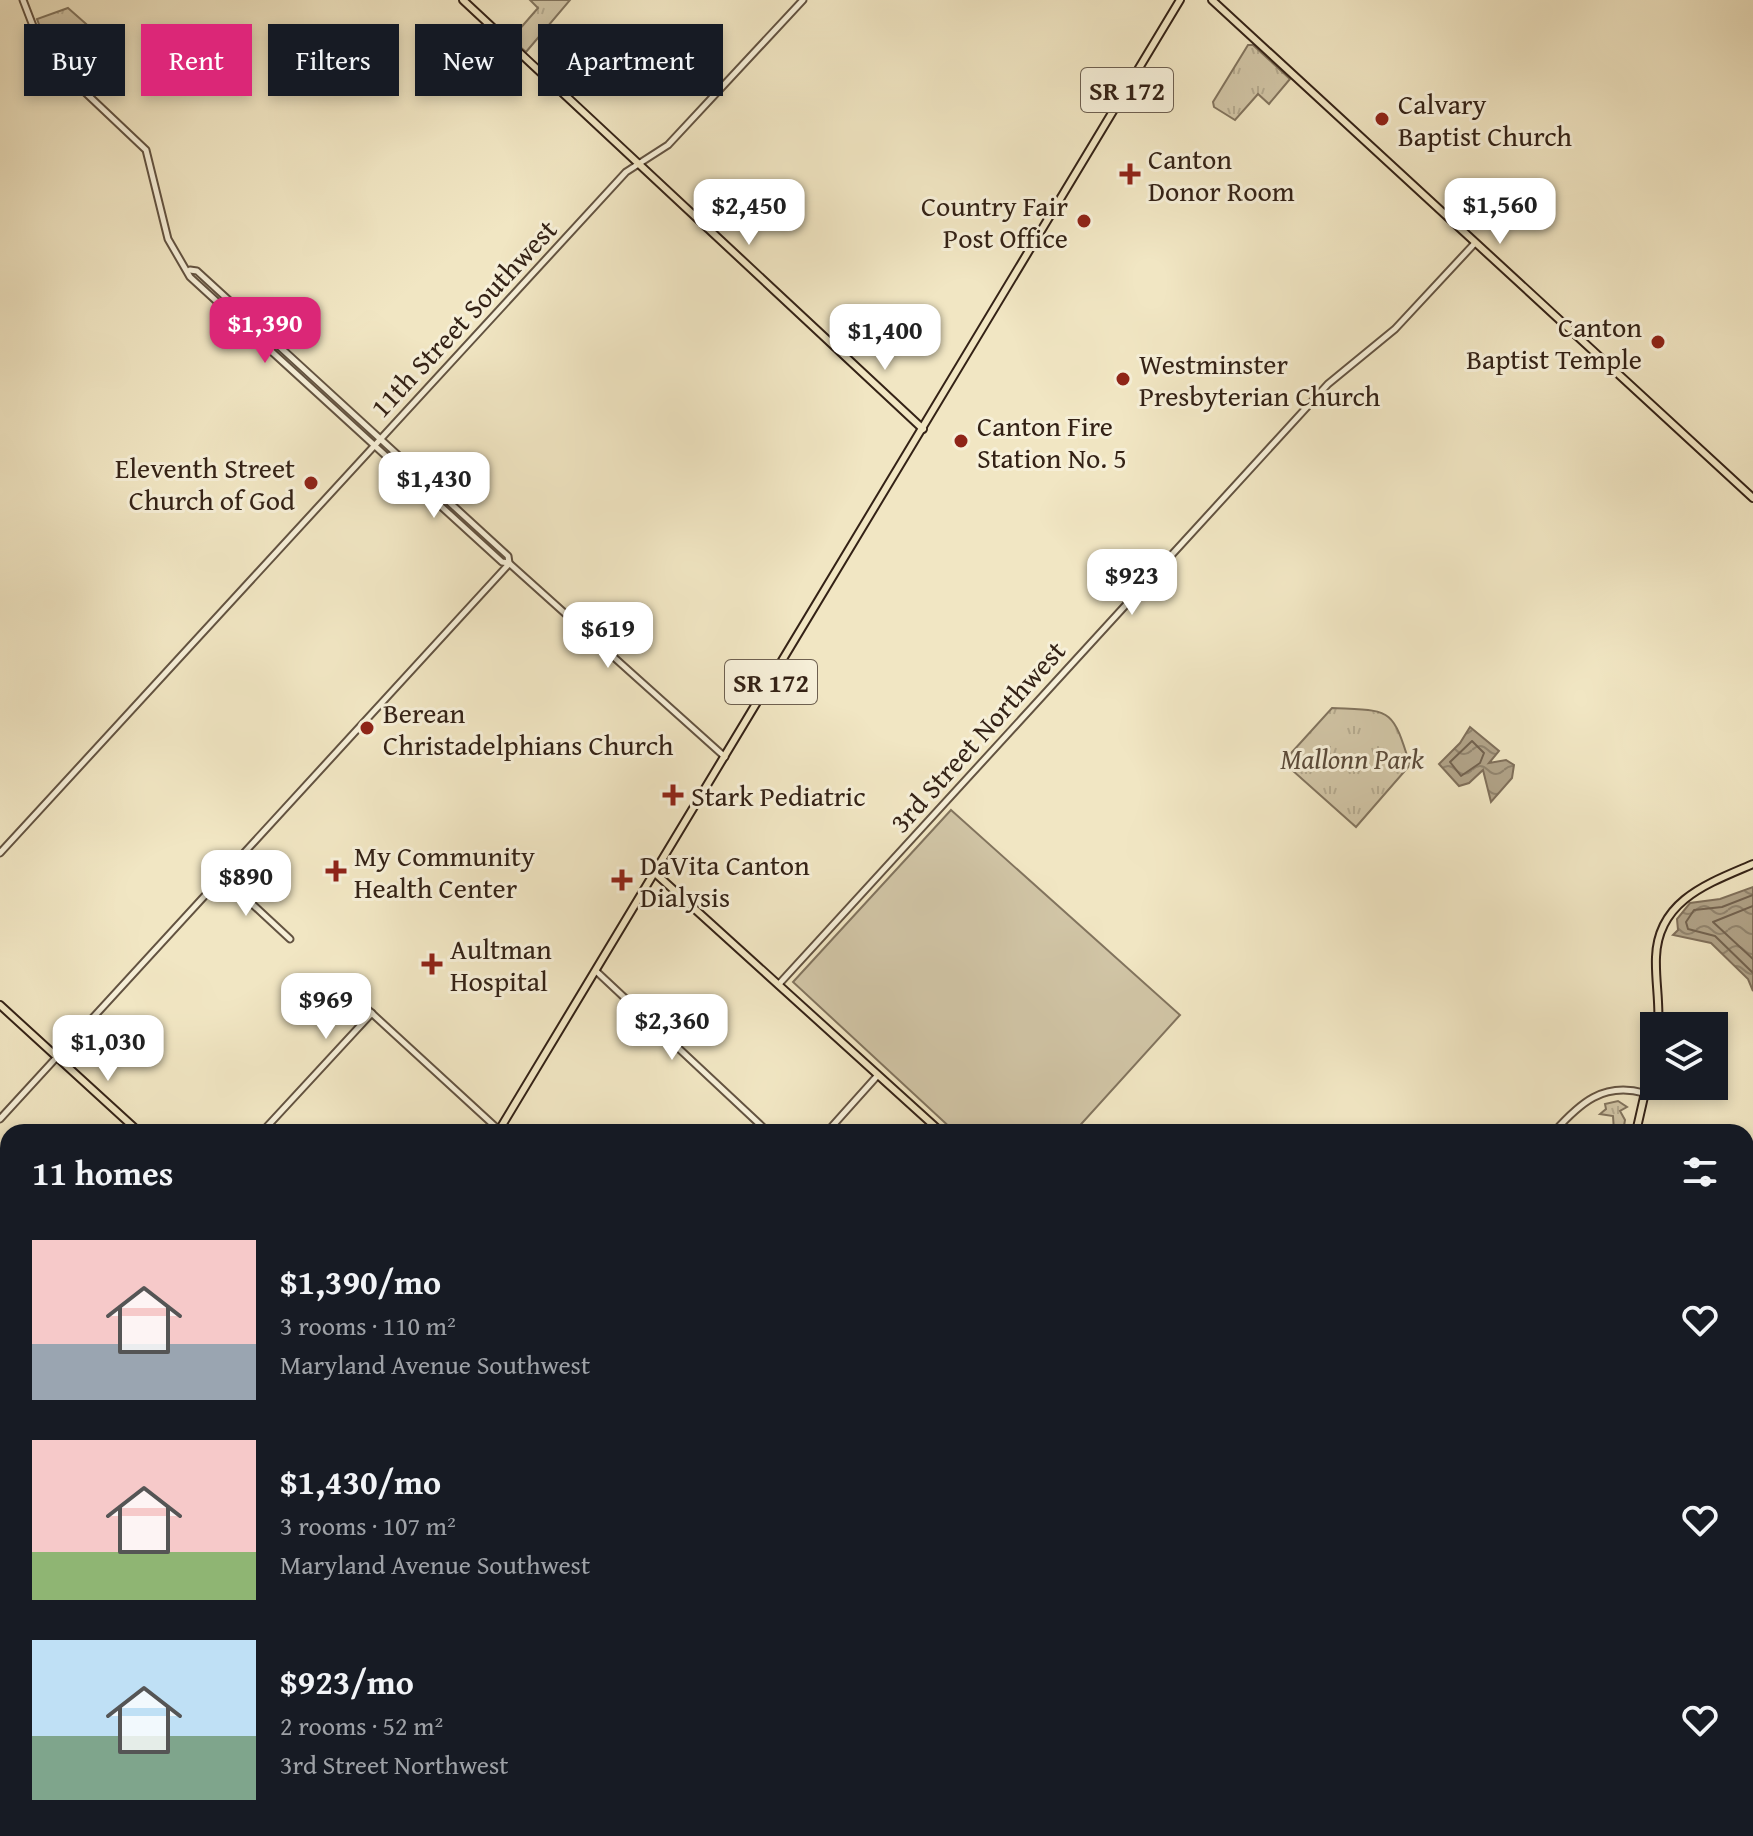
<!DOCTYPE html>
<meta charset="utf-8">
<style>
:root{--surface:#171b24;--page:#242831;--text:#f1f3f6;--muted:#9ea1a6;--accent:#db2777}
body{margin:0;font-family:"Gentium Book Plus",serif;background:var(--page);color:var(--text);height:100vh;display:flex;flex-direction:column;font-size:30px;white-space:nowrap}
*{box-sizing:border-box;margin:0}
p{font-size:26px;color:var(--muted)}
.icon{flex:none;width:44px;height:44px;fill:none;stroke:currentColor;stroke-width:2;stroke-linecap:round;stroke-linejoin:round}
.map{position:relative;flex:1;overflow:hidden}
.drawer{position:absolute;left:0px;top:1124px;width:1754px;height:712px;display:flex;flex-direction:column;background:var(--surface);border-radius:24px 24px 0 0;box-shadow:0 4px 12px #0003}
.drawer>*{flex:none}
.hud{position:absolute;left:24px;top:24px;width:800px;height:72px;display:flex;gap:16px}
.buttons{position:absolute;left:1640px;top:1012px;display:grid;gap:16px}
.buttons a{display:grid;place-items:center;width:88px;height:88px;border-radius:0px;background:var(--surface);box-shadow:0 4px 12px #0003;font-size:40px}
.price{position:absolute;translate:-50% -68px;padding:0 18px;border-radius:16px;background:#fff;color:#222;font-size:26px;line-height:52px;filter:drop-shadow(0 2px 4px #0008)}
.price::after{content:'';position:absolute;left:50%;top:48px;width:24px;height:18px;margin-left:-12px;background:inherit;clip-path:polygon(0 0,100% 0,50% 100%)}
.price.active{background:var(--accent);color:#fff}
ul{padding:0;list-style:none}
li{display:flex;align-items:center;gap:24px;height:200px;padding:0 32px}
li span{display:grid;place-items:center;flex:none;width:224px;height:160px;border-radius:0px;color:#555}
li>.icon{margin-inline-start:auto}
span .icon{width:96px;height:96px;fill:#fffc;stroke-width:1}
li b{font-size:34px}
h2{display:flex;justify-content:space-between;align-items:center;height:96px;padding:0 32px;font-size:34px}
.pill{padding:0 28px;border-radius:0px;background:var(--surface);box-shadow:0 4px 12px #0003;font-size:28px;line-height:72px}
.pill.active{background:var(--accent);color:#fff}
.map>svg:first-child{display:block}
</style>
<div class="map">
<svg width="1753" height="1836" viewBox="0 0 1753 1836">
<defs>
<pattern id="cemetery-stones" width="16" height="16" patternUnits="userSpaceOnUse" patternTransform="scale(2)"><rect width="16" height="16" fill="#d1c5a6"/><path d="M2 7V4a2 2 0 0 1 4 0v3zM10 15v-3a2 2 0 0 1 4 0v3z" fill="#b4a98e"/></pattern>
<pattern id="park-tufts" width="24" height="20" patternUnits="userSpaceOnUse" patternTransform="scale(2)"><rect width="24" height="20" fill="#d1c5a6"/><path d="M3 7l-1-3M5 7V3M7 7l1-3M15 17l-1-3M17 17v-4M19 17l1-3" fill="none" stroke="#b4a98e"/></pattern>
<pattern id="water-waves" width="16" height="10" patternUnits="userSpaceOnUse" patternTransform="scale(2)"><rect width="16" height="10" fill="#b1a388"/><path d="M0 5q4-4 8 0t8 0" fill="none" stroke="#91846e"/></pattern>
</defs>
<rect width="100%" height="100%" fill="#f1e6c3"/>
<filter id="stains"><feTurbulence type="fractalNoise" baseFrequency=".0025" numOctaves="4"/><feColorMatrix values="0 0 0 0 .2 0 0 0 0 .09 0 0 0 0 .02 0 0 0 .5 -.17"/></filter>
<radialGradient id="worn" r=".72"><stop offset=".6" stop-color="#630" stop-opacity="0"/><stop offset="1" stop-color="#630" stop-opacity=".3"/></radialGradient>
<g fill="#d1c5a6" stroke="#82745e" stroke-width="2">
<polygon points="346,31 351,31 374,51 355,70 331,46"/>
<polygon points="951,810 1180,1015 1074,1132 955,1132 793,982"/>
</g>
<polygon fill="url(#cemetery-stones)" stroke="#82745e" stroke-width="2" points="707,1828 905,1828 912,1836 711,1836"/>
<g fill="url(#park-tufts)" stroke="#82745e" stroke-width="2">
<polygon points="530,0 570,0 526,52 511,39 538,8"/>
<polygon points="68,8 93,30 61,62 47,45 37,19"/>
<polygon points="1248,45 1253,45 1290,79 1269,104 1258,94 1235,120 1214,107 1213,102"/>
<path d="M1332,708C1391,711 1392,706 1410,765L1356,827L1283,762Z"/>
<polygon points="1618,1101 1627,1107 1620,1111 1625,1120 1623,1132 1614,1131 1613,1116 1600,1114 1606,1109 1605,1104"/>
<polygon points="0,1550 8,1553 8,1634 0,1631"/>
<polygon points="222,1828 407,1828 400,1836 229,1836"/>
<polygon points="420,1828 707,1828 711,1836 412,1836"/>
<polygon points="1006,1828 1067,1828 1059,1836 1015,1836"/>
</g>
<g fill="url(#water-waves)" stroke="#7f6f5a" stroke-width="2">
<polygon points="1470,727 1499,751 1489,763 1506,760 1514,765 1512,778 1491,802 1483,770 1469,783 1459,786 1439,764 1460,743"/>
<polygon points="1753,887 1753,991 1748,979 1711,943 1673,935 1678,930 1677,919 1690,903 1720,899"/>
</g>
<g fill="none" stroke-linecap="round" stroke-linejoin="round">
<g stroke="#72624f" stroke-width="2">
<polygon points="1472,741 1484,753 1480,763 1461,776 1450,762"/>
<polyline points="1753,895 1722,907 1694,910 1686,922 1688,929 1715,936 1753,973"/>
<polyline points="1753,906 1713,922 1753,959"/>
</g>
<g stroke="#b1a388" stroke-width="8">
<polyline points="0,1544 8,1547"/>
<polyline points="300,1828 310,1836"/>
</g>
<defs>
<g id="minor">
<polyline points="23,0 38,39 52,61 146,150 168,239 190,277 502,562 509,563 725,757"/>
<polyline points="190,270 197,271 508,556 509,563"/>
<polyline points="0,853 626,172 668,145 803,0"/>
<polyline points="222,876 290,939"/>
<polyline points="596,971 768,1132"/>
<polyline points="779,984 1328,384 1395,329 1475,243"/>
<polyline points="353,996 499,1130"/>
<polyline points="0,1119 509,564"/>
<polyline points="262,1132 372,1013"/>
<polyline points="827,1132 878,1075"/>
<path d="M1554,1132C1580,1103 1603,1082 1644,1093"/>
<polyline points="0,1284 8,1291"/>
<polyline points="0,1418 8,1409"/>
<polyline points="1515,1828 1524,1836"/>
<polyline points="34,1836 49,1831"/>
<polyline points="406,1836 414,1828"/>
</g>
<g id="major">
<polyline points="463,0 923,429"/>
<polyline points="1212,0 1753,498"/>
<polyline points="655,873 941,1132"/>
<polyline points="0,1005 139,1132"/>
<path d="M1658,1026C1660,1003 1655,980 1656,957C1658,900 1709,883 1753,864"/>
<polyline points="498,1132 1180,0"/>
<polyline points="1636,1132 1654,1053"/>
<polyline points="44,1836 52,1828"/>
<polyline points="1066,1836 1074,1828"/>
</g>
<g id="highway">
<polyline points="0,1502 8,1502"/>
<polyline points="0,1513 8,1514"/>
<polyline points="0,1525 8,1527"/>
<polyline points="914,1828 921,1836"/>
<polyline points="939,1828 950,1836"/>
<polyline points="959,1828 969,1836"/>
<polyline points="994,1828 1006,1835"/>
</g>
</defs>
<use href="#minor" stroke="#635341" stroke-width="9"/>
<use href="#major" stroke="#342216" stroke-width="10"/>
<use href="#highway" stroke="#342216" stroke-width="12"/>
<use href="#minor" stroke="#f6efd8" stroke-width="5"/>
<use href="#major" stroke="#f1e6c3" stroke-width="6"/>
<use href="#highway" stroke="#f1e6c3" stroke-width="8"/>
<g stroke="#342216" stroke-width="2" stroke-dasharray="14 14" stroke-linecap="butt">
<polyline points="0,1783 8,1787"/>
<polyline points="103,1828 121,1836"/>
</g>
</g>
<g fill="#8f2418" stroke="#f6efd8" stroke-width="3">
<circle cx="1382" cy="119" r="8"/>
<path d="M1126 162h8v8h8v8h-8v8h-8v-8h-8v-8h8z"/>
<circle cx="1084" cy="221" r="8"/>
<circle cx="1658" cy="342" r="8"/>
<circle cx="1123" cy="379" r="8"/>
<circle cx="961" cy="441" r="8"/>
<circle cx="311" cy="483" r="8"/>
<circle cx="367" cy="728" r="8"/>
<path d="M669 783h8v8h8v8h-8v8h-8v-8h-8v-8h8z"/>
<path d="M332 859h8v8h8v8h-8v8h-8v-8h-8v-8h8z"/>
<path d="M618 868h8v8h8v8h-8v8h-8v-8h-8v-8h8z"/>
<path d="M428 952h8v8h8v8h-8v8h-8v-8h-8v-8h8z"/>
</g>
<g text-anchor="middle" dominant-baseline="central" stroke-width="6" stroke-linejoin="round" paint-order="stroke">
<g fill="#f6efd8" stroke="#6e6050" stroke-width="2">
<rect x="1081" y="68" width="92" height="44" rx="6"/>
<rect x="725" y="660" width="92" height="44" rx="6"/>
</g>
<g font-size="26" font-weight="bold" fill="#342216">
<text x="1127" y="90">SR 172</text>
<text x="771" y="682">SR 172</text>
</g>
<g font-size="28" fill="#342216" stroke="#f6efd8" text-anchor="start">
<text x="1398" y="103">Calvary<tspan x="1398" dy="32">Baptist Church</tspan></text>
<text x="1148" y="158">Canton<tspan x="1148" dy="32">Donor Room</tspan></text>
<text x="1068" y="205" text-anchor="end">Country Fair<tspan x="1068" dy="32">Post Office</tspan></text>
<text x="1642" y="326" text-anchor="end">Canton<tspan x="1642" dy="32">Baptist Temple</tspan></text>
<text x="1139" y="363">Westminster<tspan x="1139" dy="32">Presbyterian Church</tspan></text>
<text x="977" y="425">Canton Fire<tspan x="977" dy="32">Station No. 5</tspan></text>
<text x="295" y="467" text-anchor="end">Eleventh Street<tspan x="295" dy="32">Church of God</tspan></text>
<text x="383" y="712">Berean<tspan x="383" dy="32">Christadelphians Church</tspan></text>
<text x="691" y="795">Stark Pediatric</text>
<text x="354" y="855">My Community<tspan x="354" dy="32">Health Center</tspan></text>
<text x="640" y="864">DaVita Canton<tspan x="640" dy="32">Dialysis</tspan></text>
<text x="450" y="948">Aultman<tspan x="450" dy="32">Hospital</tspan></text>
</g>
<g font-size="28" fill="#342216" stroke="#f6efd8">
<text transform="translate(463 318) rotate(-47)">11th Street Southwest</text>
<text transform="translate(977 736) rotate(-48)">3rd Street Northwest</text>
</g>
<g font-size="28" font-style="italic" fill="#5b4b3a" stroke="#f6efd8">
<text x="1352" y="758">Mallonn Park</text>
</g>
</g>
<rect width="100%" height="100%" filter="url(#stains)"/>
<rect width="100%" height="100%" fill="url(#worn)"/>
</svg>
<div class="buttons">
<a><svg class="icon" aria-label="layers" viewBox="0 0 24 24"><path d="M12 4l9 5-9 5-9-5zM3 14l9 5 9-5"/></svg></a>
</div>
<b class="price" style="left:1500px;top:246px">$1,560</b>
<b class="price" style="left:749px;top:247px">$2,450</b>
<b class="price active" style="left:265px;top:365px">$1,390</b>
<b class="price" style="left:885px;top:372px">$1,400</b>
<b class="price" style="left:434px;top:520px">$1,430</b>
<b class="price" style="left:1132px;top:617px">$923</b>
<b class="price" style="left:608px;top:670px">$619</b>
<b class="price" style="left:246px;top:918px">$890</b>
<b class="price" style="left:326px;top:1041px">$969</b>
<b class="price" style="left:672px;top:1062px">$2,360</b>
<b class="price" style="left:108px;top:1083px">$1,030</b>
<div class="hud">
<a class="pill">Buy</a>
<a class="pill active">Rent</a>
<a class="pill">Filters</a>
<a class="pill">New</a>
<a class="pill">Apartment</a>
</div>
<section class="drawer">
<h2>11 homes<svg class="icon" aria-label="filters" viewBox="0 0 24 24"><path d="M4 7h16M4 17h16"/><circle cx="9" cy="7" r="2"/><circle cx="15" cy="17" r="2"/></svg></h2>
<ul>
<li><span style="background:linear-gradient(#f6c9c9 65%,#9aa5b1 0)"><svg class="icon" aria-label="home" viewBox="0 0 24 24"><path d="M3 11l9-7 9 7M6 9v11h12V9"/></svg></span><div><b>$1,390/mo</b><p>3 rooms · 110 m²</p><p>Maryland Avenue Southwest</p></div><svg class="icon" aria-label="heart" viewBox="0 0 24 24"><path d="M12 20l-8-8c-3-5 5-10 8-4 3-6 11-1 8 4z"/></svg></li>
<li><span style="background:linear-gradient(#f6c9c9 70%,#8fb573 0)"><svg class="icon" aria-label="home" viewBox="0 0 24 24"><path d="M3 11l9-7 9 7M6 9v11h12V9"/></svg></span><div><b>$1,430/mo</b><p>3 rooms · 107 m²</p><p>Maryland Avenue Southwest</p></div><svg class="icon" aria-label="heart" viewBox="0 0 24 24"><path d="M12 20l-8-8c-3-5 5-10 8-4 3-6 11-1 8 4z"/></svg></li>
<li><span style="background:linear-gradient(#bfe0f5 60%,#7fa58c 0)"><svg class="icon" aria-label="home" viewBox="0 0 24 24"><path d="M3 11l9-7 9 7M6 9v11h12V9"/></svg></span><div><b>$923/mo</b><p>2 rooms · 52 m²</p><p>3rd Street Northwest</p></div><svg class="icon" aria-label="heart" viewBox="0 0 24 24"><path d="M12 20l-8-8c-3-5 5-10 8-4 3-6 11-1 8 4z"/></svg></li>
</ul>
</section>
</div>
